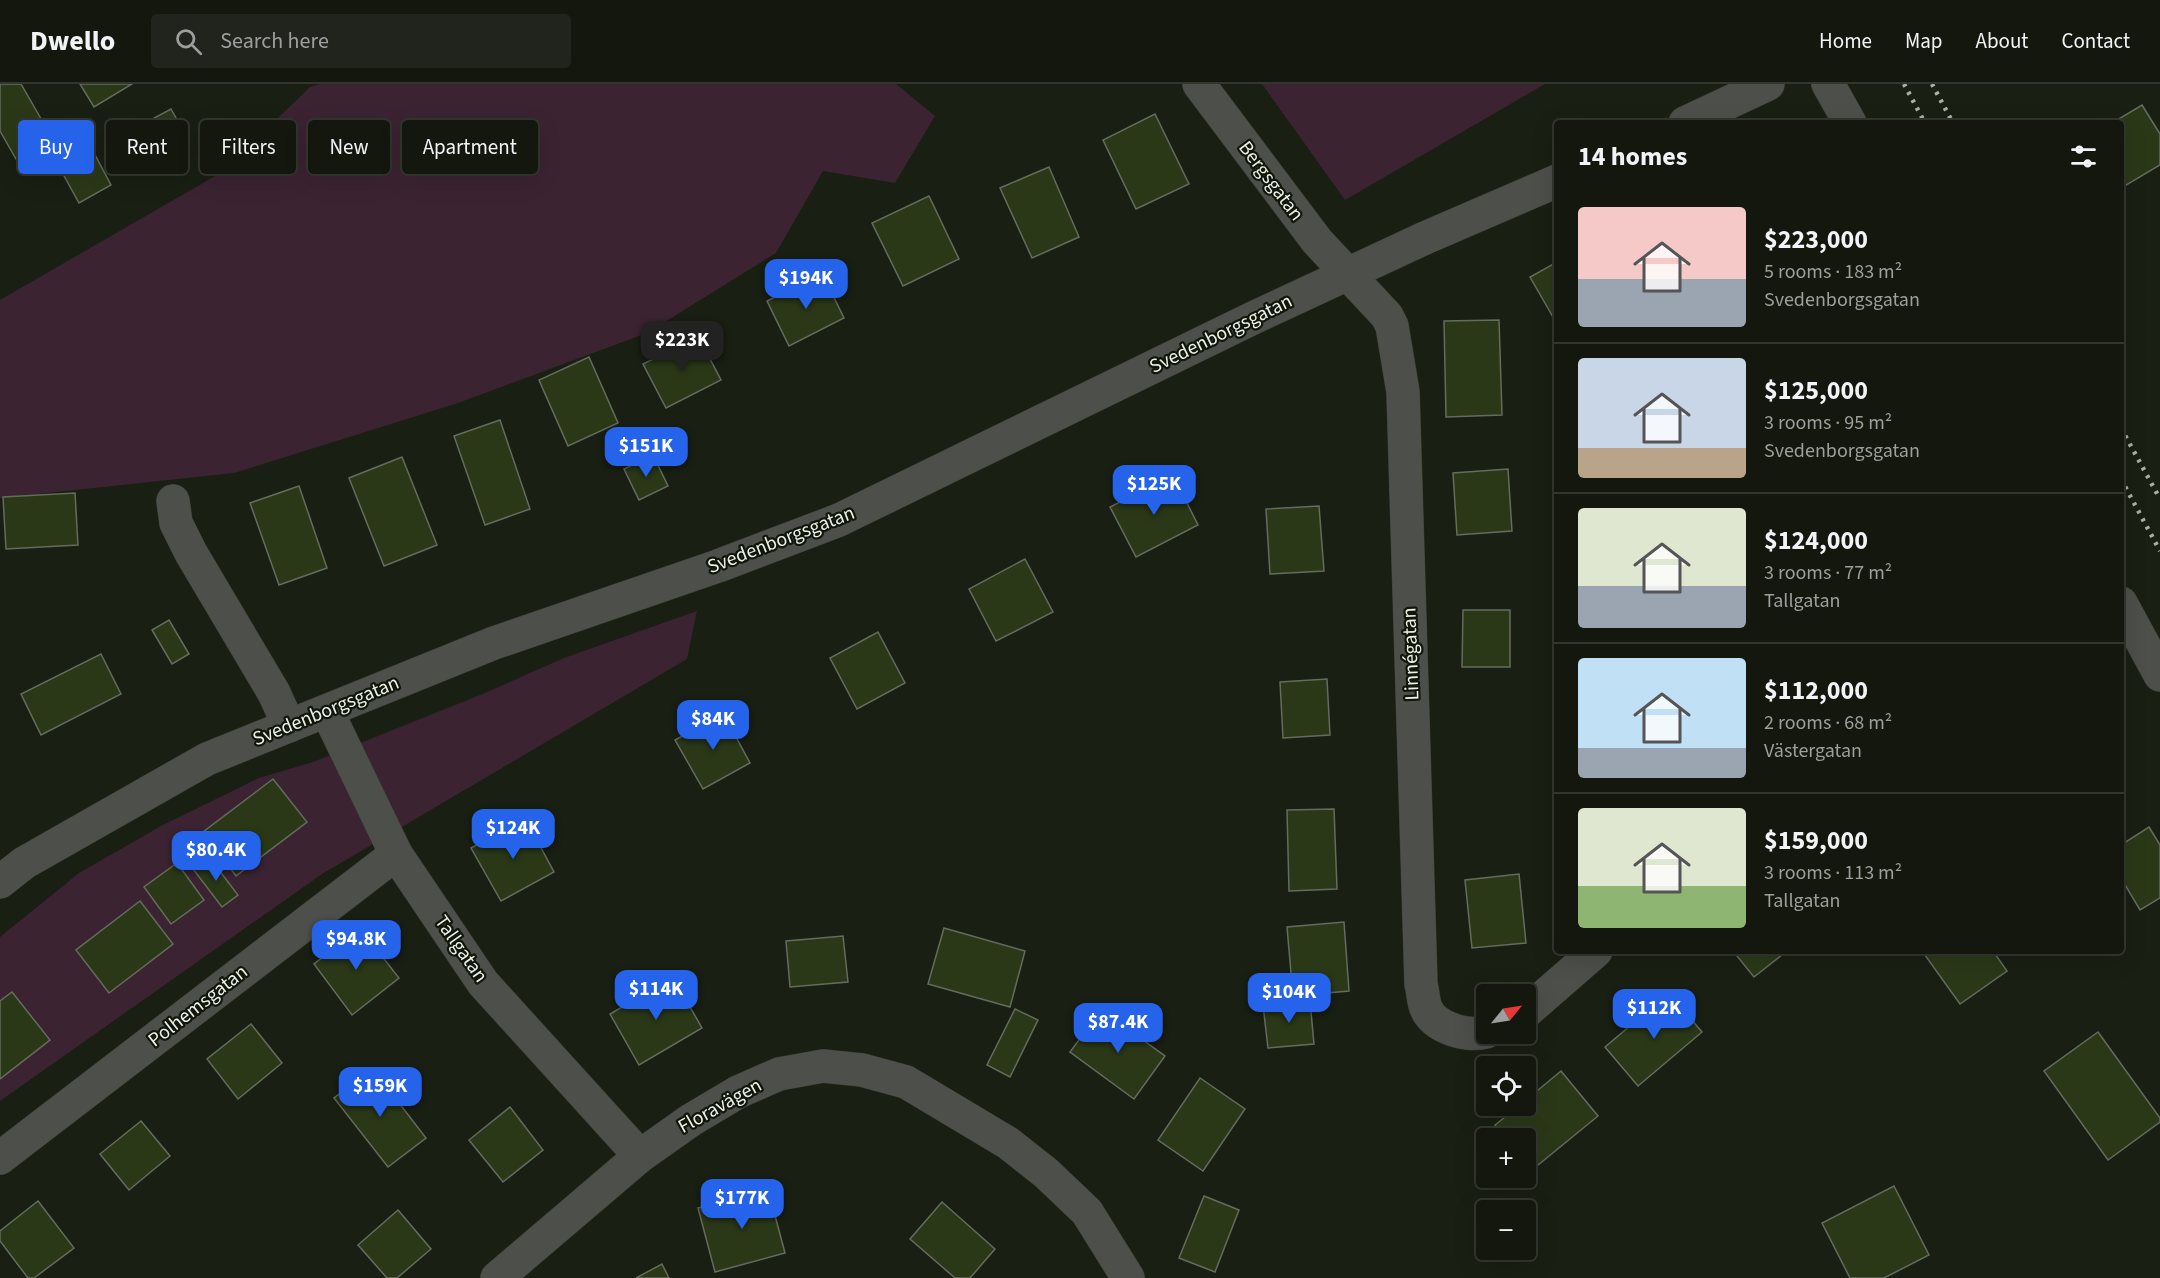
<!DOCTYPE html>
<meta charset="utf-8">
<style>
:root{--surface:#13170e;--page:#20241c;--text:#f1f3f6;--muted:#9d9f9e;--line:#32362e;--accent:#2563eb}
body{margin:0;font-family:"Source Sans 3",sans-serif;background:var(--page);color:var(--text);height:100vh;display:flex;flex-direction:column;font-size:22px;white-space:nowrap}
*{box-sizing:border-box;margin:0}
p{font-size:20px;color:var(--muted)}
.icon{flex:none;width:33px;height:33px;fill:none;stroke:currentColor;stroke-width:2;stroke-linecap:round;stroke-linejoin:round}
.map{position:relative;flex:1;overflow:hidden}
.details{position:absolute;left:1554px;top:36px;width:570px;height:834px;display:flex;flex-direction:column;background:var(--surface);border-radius:6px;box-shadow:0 6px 24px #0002,0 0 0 2px var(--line)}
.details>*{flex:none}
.hud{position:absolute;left:18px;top:36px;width:570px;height:54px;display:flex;gap:12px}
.needle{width:39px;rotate:60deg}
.controls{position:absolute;left:1476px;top:900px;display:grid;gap:12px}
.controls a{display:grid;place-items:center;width:60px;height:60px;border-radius:6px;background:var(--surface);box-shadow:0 6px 24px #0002,0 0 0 2px var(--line);font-size:30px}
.price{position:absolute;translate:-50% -51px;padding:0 14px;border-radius:12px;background:var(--accent);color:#fff;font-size:20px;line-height:39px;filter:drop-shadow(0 2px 3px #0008)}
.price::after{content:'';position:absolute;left:50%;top:36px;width:18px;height:14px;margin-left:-9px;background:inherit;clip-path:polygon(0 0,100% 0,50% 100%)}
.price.current{background:#222;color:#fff}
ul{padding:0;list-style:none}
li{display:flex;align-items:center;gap:18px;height:150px;padding:0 24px}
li+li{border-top:2px solid var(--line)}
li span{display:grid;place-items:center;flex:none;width:168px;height:120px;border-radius:6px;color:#555}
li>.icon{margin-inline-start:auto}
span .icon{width:72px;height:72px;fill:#fffc;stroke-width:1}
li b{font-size:26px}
h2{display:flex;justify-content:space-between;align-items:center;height:72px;padding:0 24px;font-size:26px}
.pill{padding:0 21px;border-radius:6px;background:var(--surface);box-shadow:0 6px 24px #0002,0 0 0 2px var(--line);font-size:21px;line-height:54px}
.pill.current{background:var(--accent);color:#fff}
header{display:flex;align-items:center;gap:36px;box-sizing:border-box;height:84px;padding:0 30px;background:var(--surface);border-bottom:2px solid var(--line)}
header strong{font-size:28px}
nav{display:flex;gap:33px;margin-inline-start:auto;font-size:21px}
.search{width:420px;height:54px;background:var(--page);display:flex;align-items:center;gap:15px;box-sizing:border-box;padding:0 21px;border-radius:6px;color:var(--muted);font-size:22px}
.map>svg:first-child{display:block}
</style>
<header>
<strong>Dwello</strong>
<div class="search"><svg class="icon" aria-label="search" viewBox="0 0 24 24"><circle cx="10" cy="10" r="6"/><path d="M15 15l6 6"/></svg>Search here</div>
<nav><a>Home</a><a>Map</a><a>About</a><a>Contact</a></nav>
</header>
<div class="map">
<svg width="2160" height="1194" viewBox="0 0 2160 1194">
<rect width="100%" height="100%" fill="#191f13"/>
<g fill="#3b2332">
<polygon points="320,0 896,0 935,32 895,99 823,87 776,169 647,249 458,319 234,389 0,414 0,216 222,88 310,3"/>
<polygon points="1262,0 1545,0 1345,116"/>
<polygon points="697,527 687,575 322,790 0,1017 0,853 79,789 161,742 259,694 313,678 485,609 564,574"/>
</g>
<g fill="#2a3818" stroke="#656b5d" stroke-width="1.5">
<polygon points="0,0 21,0 52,54 16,75 0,47"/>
<polygon points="80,0 132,0 94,23"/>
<polygon points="2142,21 2160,50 2160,81 2123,103 2121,99 2121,39 2112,39"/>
<polygon points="171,25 189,57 161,73 143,40"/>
<polygon points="1155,30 1189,100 1136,125 1103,56"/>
<polygon points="85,52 111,101 79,119 52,70"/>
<polygon points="1049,83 1079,153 1032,174 1000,104"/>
<polygon points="929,112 959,175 903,202 872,139"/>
<polygon points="1557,178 1557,240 1530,193"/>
<polygon points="822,189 844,234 789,262 767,217"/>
<polygon points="1499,236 1502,331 1446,333 1444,237"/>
<polygon points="698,252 721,296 666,324 643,280"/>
<polygon points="589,273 618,339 568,362 539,296"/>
<polygon points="500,336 530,425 485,441 454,352"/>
<polygon points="653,371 668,402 639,416 624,385"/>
<polygon points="402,373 437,461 384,482 349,394"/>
<polygon points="1508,385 1512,447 1457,451 1453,389"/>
<polygon points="1173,391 1198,441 1136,473 1110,423"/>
<polygon points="299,402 327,484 279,501 250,419"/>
<polygon points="75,409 78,461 6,465 3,413"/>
<polygon points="1319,422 1324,487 1270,490 1266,425"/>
<polygon points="1025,475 1053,528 996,557 969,505"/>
<polygon points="1463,526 1510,526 1510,583 1462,583"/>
<polygon points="169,536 189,570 172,580 152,546"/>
<polygon points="878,548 905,599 857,625 830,574"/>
<polygon points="101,570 121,610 41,651 21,610"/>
<polygon points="1327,595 1330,651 1283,654 1280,598"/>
<polygon points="723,629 750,679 703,705 675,656"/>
<polygon points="273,695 307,738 236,792 203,748"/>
<polygon points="1334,725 1337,805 1289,807 1287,726"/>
<polygon points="525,734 554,788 501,817 471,764"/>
<polygon points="2149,743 2160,761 2160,814 2140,826 2121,794 2121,761"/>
<polygon points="209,773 238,811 222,823 193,785"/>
<polygon points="177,779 204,816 171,840 144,803"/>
<polygon points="1519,790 1526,859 1472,864 1465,796"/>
<polygon points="140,817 173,860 109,909 76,866"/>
<polygon points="1344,838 1349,907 1293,912 1287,843"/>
<polygon points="360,844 399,894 352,931 314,880"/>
<polygon points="944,844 1025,867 1010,923 928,900"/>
<polygon points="843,852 848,898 790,903 786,857"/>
<polygon points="1733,867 1787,867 1754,893"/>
<polygon points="1922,867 1993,867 2007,887 1960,920"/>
<polygon points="673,893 702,944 639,981 610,930"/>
<polygon points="12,908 50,956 0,995 0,917"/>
<polygon points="1669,909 1702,948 1638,1002 1605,963"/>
<polygon points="1310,917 1314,960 1268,964 1263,921"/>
<polygon points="1015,925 1038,936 1010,993 987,981"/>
<polygon points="1101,926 1165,972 1134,1015 1070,968"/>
<polygon points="251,940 282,979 238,1015 207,975"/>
<polygon points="2098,948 2160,1034 2160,1038 2108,1076 2044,987"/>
<polygon points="373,985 426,1054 388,1083 334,1014"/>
<polygon points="1561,987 1598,1032 1532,1086 1526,1078 1526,1054 1506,1054 1495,1041 1519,1022 1526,1022 1526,1016"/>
<polygon points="1200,994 1245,1025 1203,1087 1158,1056"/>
<polygon points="510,1023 543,1066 503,1098 469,1056"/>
<polygon points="141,1037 170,1072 129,1106 100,1070"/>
<polygon points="1894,1102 1929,1171 1884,1194 1850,1194 1822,1139"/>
<polygon points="768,1105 785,1169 715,1188 698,1124"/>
<polygon points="1204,1112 1239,1126 1215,1188 1179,1174"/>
<polygon points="38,1117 74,1164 34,1194 28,1194 0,1157 0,1147"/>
<polygon points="942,1118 995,1165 970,1194 955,1194 910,1155"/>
<polygon points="398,1126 431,1165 397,1194 387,1194 358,1161"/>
<polygon points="662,1180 669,1194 636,1194"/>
</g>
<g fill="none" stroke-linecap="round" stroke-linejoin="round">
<defs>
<g id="minor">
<path d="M1199,0L1317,157L1387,232L1392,242L1403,308L1421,900C1423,907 1423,917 1426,924C1434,944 1467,953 1486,948"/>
<polyline points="1828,0 1850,39"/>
<polyline points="1685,39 1768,0"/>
<polyline points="173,417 176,439 191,469 274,609 289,642"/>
<polyline points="2121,519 2160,591"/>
<polyline points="327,627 396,770 483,899 640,1072"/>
<polyline points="0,798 24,779 207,675 494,559 718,482 839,436 1253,234 1425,154 1557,97"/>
<polyline points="1526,928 1596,867"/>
<polyline points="0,1074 396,770"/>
<polyline points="497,1194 640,1072 691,1036 738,1008 779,990 823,982 862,986 906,998 1008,1059 1046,1089 1087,1128 1128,1194"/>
</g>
</defs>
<use href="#minor" stroke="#373c31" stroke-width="34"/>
<use href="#minor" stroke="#4d504a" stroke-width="33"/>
<g stroke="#abafa6" stroke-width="4.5" stroke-dasharray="3 6" stroke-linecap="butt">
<polyline points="1904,0 1925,39"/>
<polyline points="1932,0 1953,39"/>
<polyline points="2121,344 2160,415"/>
<polyline points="2121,395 2160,467"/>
</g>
</g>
<g text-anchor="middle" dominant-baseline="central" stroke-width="4.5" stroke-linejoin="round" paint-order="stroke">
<g font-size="20" fill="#ecf0e8" stroke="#10160a">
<text transform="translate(1271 97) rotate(53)">Bergsgatan</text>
<text transform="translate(1221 250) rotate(-26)">Svedenborgsgatan</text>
<text transform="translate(781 456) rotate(-21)">Svedenborgsgatan</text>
<text transform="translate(1411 570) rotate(-92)">Linnégatan</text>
<text transform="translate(326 627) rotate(-22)">Svedenborgsgatan</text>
<text transform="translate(461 865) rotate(55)">Tallgatan</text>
<text transform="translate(198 922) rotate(-38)">Polhemsgatan</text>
<text transform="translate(720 1022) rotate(-29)">Floravägen</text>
</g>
</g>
</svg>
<div class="controls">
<a><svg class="needle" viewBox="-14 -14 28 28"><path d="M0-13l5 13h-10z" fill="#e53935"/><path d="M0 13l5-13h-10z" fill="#9d9f9e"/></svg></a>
<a><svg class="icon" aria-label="locate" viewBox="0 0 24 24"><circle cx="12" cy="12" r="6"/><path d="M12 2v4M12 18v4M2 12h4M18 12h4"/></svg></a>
<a>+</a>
<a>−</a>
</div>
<b class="price" style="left:806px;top:226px">$194K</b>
<b class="price current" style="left:682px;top:288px">$223K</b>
<b class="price" style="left:646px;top:394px">$151K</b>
<b class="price" style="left:1154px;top:432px">$125K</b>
<b class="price" style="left:713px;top:667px">$84K</b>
<b class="price" style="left:513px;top:776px">$124K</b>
<b class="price" style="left:216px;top:798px">$80.4K</b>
<b class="price" style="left:356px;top:887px">$94.8K</b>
<b class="price" style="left:656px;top:937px">$114K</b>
<b class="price" style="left:1289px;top:940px">$104K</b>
<b class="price" style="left:1654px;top:956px">$112K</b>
<b class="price" style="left:1118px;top:970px">$87.4K</b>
<b class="price" style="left:380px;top:1034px">$159K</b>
<b class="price" style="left:742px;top:1146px">$177K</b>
<div class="hud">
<a class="pill current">Buy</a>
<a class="pill">Rent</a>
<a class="pill">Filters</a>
<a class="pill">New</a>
<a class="pill">Apartment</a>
</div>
<section class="details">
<h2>14 homes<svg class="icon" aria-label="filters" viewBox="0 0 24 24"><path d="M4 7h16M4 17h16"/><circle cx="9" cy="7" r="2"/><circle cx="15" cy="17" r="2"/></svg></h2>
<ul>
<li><span style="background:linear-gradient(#f6c9c9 60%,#9aa5b1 0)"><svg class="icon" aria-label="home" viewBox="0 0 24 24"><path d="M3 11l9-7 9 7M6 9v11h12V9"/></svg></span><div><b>$223,000</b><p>5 rooms · 183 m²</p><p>Svedenborgsgatan</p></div></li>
<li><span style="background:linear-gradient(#c9d6e8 75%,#b9a48a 0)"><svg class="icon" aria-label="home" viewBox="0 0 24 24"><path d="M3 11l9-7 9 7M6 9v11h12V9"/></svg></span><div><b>$125,000</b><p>3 rooms · 95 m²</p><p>Svedenborgsgatan</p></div></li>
<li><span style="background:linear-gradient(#dfe7d0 65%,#9aa5b1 0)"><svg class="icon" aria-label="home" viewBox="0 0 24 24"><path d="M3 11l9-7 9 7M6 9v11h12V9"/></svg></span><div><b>$124,000</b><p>3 rooms · 77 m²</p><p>Tallgatan</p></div></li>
<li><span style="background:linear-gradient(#bfe0f5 75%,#9aa5b1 0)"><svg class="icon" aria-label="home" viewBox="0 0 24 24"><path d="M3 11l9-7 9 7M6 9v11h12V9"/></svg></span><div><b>$112,000</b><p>2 rooms · 68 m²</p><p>Västergatan</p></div></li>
<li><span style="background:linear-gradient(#dfe7d0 65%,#8fb573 0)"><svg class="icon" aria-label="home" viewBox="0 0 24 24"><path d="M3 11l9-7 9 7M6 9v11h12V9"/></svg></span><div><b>$159,000</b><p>3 rooms · 113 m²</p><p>Tallgatan</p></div></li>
</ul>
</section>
</div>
